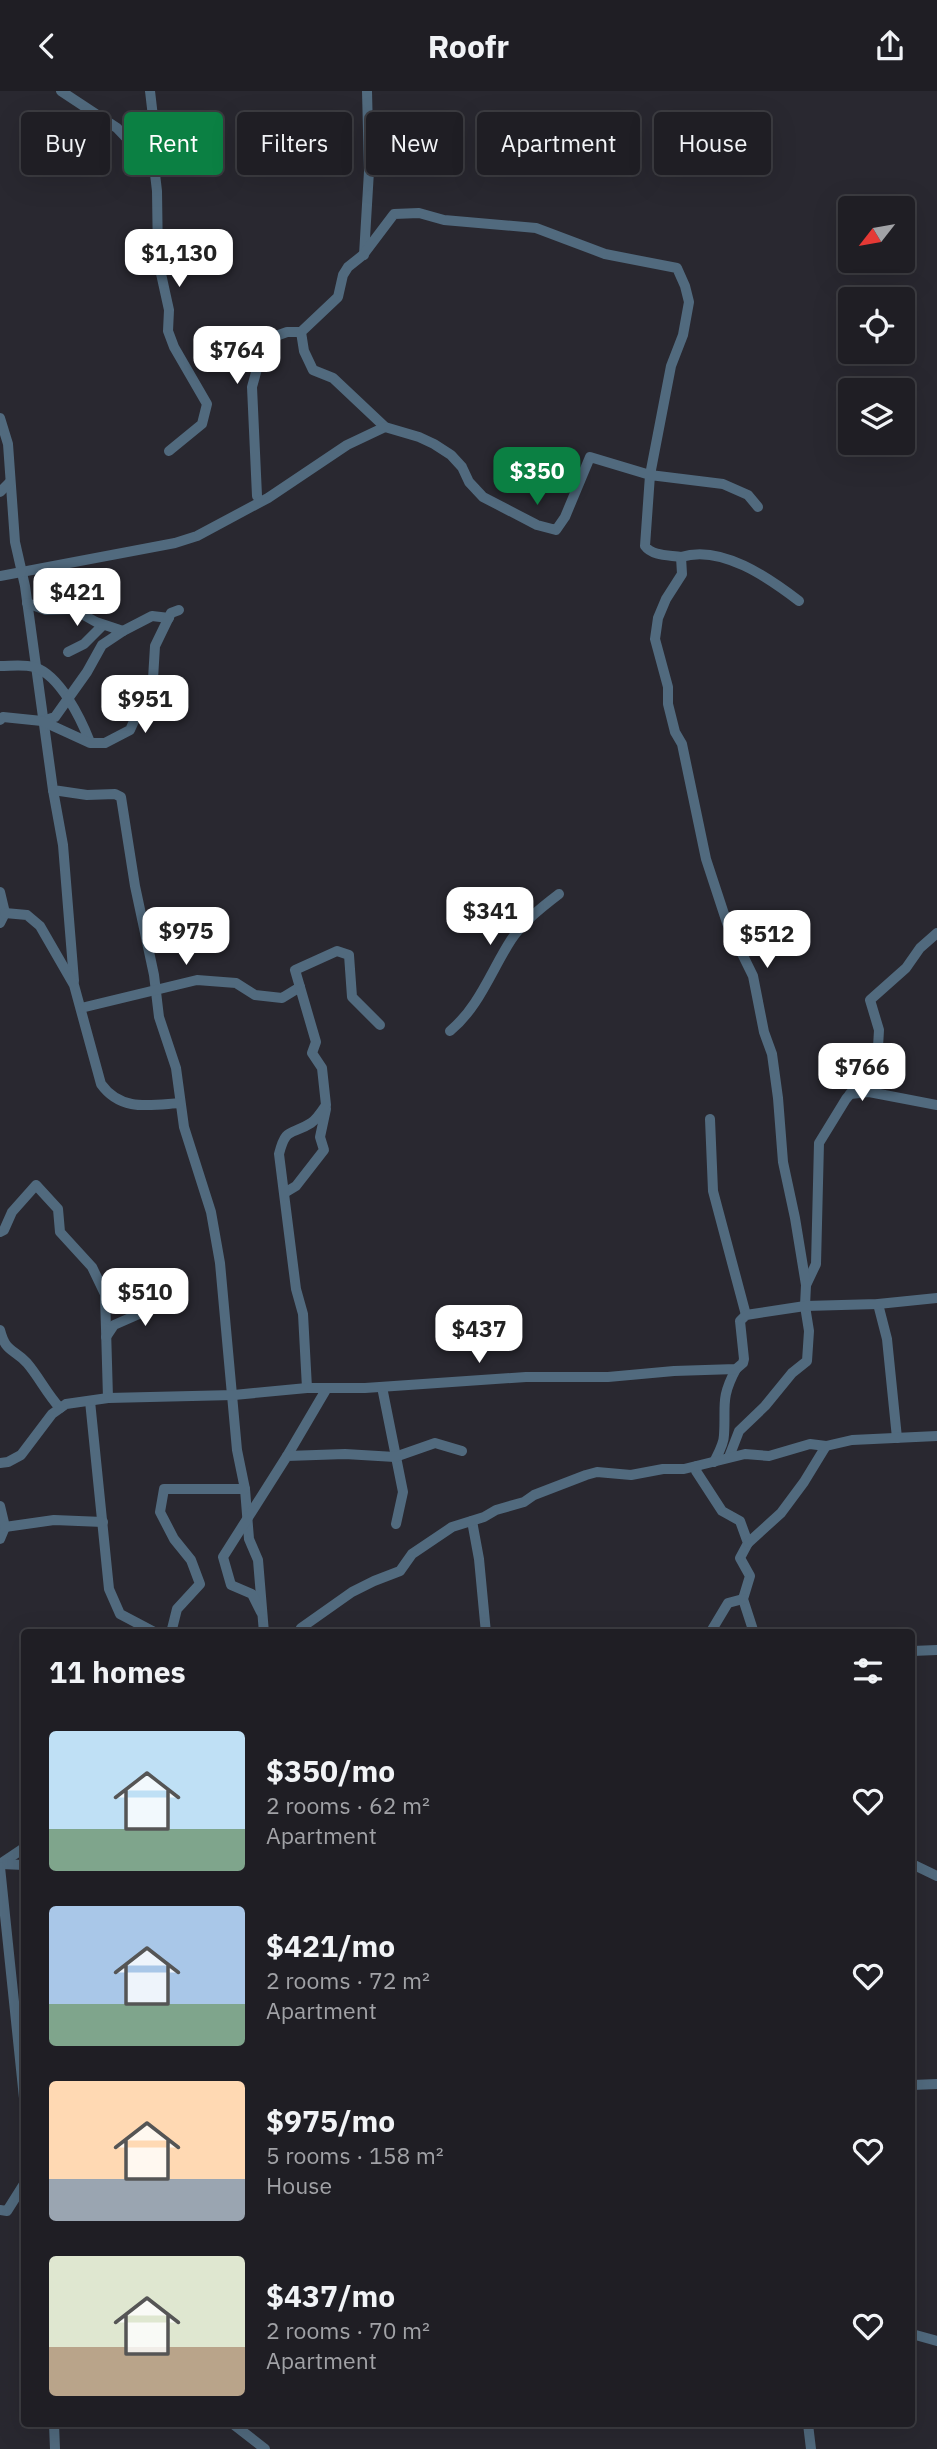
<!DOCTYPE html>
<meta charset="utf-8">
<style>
:root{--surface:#1f1e24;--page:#2c2b31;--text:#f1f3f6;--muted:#a1a2a6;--line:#3c3c41;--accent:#0b8043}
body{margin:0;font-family:"IBM Plex Sans",sans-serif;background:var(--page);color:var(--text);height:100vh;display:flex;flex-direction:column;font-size:26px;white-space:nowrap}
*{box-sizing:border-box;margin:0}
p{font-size:23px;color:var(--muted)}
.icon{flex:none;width:38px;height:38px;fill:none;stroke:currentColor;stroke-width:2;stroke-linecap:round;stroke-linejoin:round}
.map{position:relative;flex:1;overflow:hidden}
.details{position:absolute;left:21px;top:1538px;width:894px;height:798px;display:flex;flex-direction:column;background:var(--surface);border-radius:7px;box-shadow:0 7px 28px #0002,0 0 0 2px var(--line)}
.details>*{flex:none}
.top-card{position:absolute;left:21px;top:21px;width:896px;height:63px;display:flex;gap:14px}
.needle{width:46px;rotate:239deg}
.controls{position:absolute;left:838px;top:105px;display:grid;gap:14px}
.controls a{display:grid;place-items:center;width:77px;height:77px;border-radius:7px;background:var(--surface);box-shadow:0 7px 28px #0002,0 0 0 2px var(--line);font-size:35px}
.price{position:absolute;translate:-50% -60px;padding:0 16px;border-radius:14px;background:#fff;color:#222;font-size:23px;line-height:46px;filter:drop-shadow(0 2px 4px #0008)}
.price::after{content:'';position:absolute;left:50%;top:42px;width:21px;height:16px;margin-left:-10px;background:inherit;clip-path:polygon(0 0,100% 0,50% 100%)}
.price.current{background:var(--accent);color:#fff}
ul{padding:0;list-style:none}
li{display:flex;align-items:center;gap:21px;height:175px;padding:0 28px}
li span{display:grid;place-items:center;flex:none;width:196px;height:140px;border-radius:7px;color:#555}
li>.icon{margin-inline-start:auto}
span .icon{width:84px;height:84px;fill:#fffc;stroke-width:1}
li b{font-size:30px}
h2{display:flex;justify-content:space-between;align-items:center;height:84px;padding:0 28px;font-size:30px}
.pill{padding:0 24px;border-radius:7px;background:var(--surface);box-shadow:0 7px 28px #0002,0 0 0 2px var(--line);font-size:24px;line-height:63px}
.pill.current{background:var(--accent);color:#fff}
header{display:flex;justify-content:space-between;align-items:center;height:91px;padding:0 28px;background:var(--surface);font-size:32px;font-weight:700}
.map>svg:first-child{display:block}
</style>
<header><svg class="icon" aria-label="back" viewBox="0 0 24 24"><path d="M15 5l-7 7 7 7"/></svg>Roofr<svg class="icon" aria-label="share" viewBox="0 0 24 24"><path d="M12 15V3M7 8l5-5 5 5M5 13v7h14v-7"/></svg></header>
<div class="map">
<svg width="937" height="2358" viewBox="0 0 937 2358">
<rect width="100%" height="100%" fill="#292830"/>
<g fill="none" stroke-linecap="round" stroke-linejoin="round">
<g stroke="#516a7e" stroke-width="10">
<polyline points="61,0 117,37 155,77"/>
<polyline points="150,0 155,43 153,66 157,100 158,169 169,219 168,240 174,256 207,313 202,333 169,360"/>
<polyline points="364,164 369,80 367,0"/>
<polyline points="0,327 8,353 15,451 25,495 53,699 87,704 115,703 121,706 135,795 154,884 159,926 176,977 184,1036 211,1121 220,1172 237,1359 245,1398 249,1448 258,1469 264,1542"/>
<polyline points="0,401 10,391"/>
<polyline points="257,405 252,296 265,249 287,241 301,241"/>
<path d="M681,466C669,464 652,465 645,455L650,384L590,366L565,426L556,439L537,434L483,406L469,391L462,376L451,364L434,353L419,346L385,336L333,287L313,279L304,260L301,241L338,206L343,184L348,176L363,164L394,123L419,122L444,129L536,137L605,163L677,177L685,195L689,211L683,244L671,275L650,384L723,393L748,404L758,416"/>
<polyline points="0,485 175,452 197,445 268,407 347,354 385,336"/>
<polyline points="123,540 152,525 169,527"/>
<polyline points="68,561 84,553 103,534"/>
<path d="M0,575C11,575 23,573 34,576C60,584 81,628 90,651"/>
<polyline points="0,629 3,626 42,630 55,626 87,581 102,554 123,540 96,531 73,518 46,519 27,512"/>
<polyline points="42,630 90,652 105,652 130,639 153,588 155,555 171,522 179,519"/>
<polyline points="53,699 63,754 74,890"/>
<polyline points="0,801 5,822 0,832"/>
<path d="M5,822L27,824L40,835L74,894L101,993C121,1021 150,1014 180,1012"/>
<polyline points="81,917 197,889 236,892 255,904 282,907 300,896"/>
<path d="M450,940C479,916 491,880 511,849C523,831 542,816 559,803"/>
<polyline points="850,1003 869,1001 937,1014"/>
<polyline points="710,1028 713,1100 746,1224"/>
<polyline points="286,1101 296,1095 324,1059 320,1046 326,1018"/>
<polyline points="0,1141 4,1139 12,1121 36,1094 58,1118 60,1141 92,1176 105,1203 108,1307"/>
<polyline points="806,1194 816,1173 819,1052 846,1008 856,996 874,986 881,971 878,956 879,939 870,909 906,877 920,857 937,842"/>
<polyline points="878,1213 887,1248 897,1347"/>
<path d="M0,1239C6,1262 13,1257 27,1272C39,1286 47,1303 60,1317"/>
<polyline points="106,1246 114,1234 139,1223 146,1212 168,1205"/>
<polyline points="382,1296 403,1401 396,1433"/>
<path d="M307,1297L303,1223L296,1198L279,1063C286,1035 291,1045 311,1032C317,1028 322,1020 326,1014L322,977L312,962L316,951L295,879L337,860L349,864L352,906L380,934"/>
<polyline points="90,1310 109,1498 120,1523 156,1542"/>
<polyline points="287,1365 327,1297"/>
<path d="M729,1366L739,1340L765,1315L792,1282L807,1270L809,1240L805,1215L806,1194L795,1127L783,1071L778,1007L772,963L764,941L753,885L727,832L706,768L682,653L675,641L668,613V596L655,548L658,527L666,508L682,483L681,466C721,453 769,487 799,510"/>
<path d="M714,1371C718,1363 724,1353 724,1344C726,1314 720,1308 736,1278"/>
<polyline points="0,1372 8,1371 21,1364 52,1323 66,1313 108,1307 234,1304 307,1297 365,1297 526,1286 608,1286 674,1280 736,1278 743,1272 744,1268 740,1230 746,1224 805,1215 878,1213 937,1207"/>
<polyline points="697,1375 696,1380 722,1420 740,1430 748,1452 740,1467 750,1485 743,1508 754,1542"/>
<polyline points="0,1415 5,1436 0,1448"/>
<polyline points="472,1430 479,1468 486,1542"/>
<polyline points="5,1436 54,1429 103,1431"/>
<polyline points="748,1452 781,1422 804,1391 826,1355"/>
<polyline points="261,1521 252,1503 231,1494 223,1466 287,1365 345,1363 395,1366 435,1352 462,1360"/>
<polyline points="171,1542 177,1518 200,1493 191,1469 174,1448 160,1421 164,1398 245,1398"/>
<polyline points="298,1542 301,1537 352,1501 374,1490 400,1480 412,1463 452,1436 484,1426 496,1419 524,1411 534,1404 586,1384 597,1381 631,1384 663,1378 684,1378 745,1363 769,1365 810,1353 826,1355 852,1349 937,1345"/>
<polyline points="710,1542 728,1512 743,1508"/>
<polyline points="912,1560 937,1559"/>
<polyline points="0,1773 24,1757"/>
<polyline points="1,1773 24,1774"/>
<polyline points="912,1773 937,1785"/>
<polyline points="0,1776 24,2007"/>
<polyline points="912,1994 937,1993"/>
<polyline points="0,2119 7,2120 24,2093"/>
<polyline points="912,2243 937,2250"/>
<polyline points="54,2333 55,2358"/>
<polyline points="233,2333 265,2358"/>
<polyline points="808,2333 811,2358"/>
</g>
</g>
</svg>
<div class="controls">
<a><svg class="needle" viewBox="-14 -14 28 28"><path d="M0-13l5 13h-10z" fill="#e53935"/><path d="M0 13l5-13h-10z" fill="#a1a2a6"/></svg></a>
<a><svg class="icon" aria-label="locate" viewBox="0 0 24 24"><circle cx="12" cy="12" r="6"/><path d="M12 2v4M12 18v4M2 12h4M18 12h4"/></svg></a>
<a><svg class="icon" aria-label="layers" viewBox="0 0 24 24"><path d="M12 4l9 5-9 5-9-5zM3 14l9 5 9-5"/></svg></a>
</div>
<b class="price" style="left:179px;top:198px">$1,130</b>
<b class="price" style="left:237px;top:295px">$764</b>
<b class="price current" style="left:537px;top:416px">$350</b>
<b class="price" style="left:77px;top:537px">$421</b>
<b class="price" style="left:145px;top:644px">$951</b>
<b class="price" style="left:490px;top:856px">$341</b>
<b class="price" style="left:186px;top:876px">$975</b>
<b class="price" style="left:767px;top:879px">$512</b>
<b class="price" style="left:862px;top:1012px">$766</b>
<b class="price" style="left:145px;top:1237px">$510</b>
<b class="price" style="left:479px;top:1274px">$437</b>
<div class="top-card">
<a class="pill">Buy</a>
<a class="pill current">Rent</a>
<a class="pill">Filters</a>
<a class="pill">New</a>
<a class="pill">Apartment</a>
<a class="pill">House</a>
</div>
<section class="details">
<h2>11 homes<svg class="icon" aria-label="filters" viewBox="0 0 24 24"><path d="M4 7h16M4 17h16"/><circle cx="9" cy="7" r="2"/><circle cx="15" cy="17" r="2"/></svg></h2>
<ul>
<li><span style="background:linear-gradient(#bfe0f5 70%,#7fa58c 0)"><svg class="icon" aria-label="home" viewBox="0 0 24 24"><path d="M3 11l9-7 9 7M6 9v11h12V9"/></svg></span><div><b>$350/mo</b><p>2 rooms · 62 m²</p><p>Apartment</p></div><svg class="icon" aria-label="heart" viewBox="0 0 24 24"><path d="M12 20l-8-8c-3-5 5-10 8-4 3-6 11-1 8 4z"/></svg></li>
<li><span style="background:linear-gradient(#a9c7e8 70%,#7fa58c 0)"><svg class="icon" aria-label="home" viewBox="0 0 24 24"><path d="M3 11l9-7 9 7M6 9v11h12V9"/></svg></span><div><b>$421/mo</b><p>2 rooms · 72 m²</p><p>Apartment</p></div><svg class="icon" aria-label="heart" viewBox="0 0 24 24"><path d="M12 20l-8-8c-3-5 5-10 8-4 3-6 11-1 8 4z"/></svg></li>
<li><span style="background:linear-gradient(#ffd9b3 70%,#9aa5b1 0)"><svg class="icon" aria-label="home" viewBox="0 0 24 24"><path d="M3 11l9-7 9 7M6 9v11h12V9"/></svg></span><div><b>$975/mo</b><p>5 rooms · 158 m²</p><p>House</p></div><svg class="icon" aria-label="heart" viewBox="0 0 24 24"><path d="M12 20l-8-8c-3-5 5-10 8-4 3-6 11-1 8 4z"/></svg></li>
<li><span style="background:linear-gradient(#dfe7d0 65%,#b9a48a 0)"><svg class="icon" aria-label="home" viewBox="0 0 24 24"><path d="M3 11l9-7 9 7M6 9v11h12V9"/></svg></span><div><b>$437/mo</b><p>2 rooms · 70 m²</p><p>Apartment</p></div><svg class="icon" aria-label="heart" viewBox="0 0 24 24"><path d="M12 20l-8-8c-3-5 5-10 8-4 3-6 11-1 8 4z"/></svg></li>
</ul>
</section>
</div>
